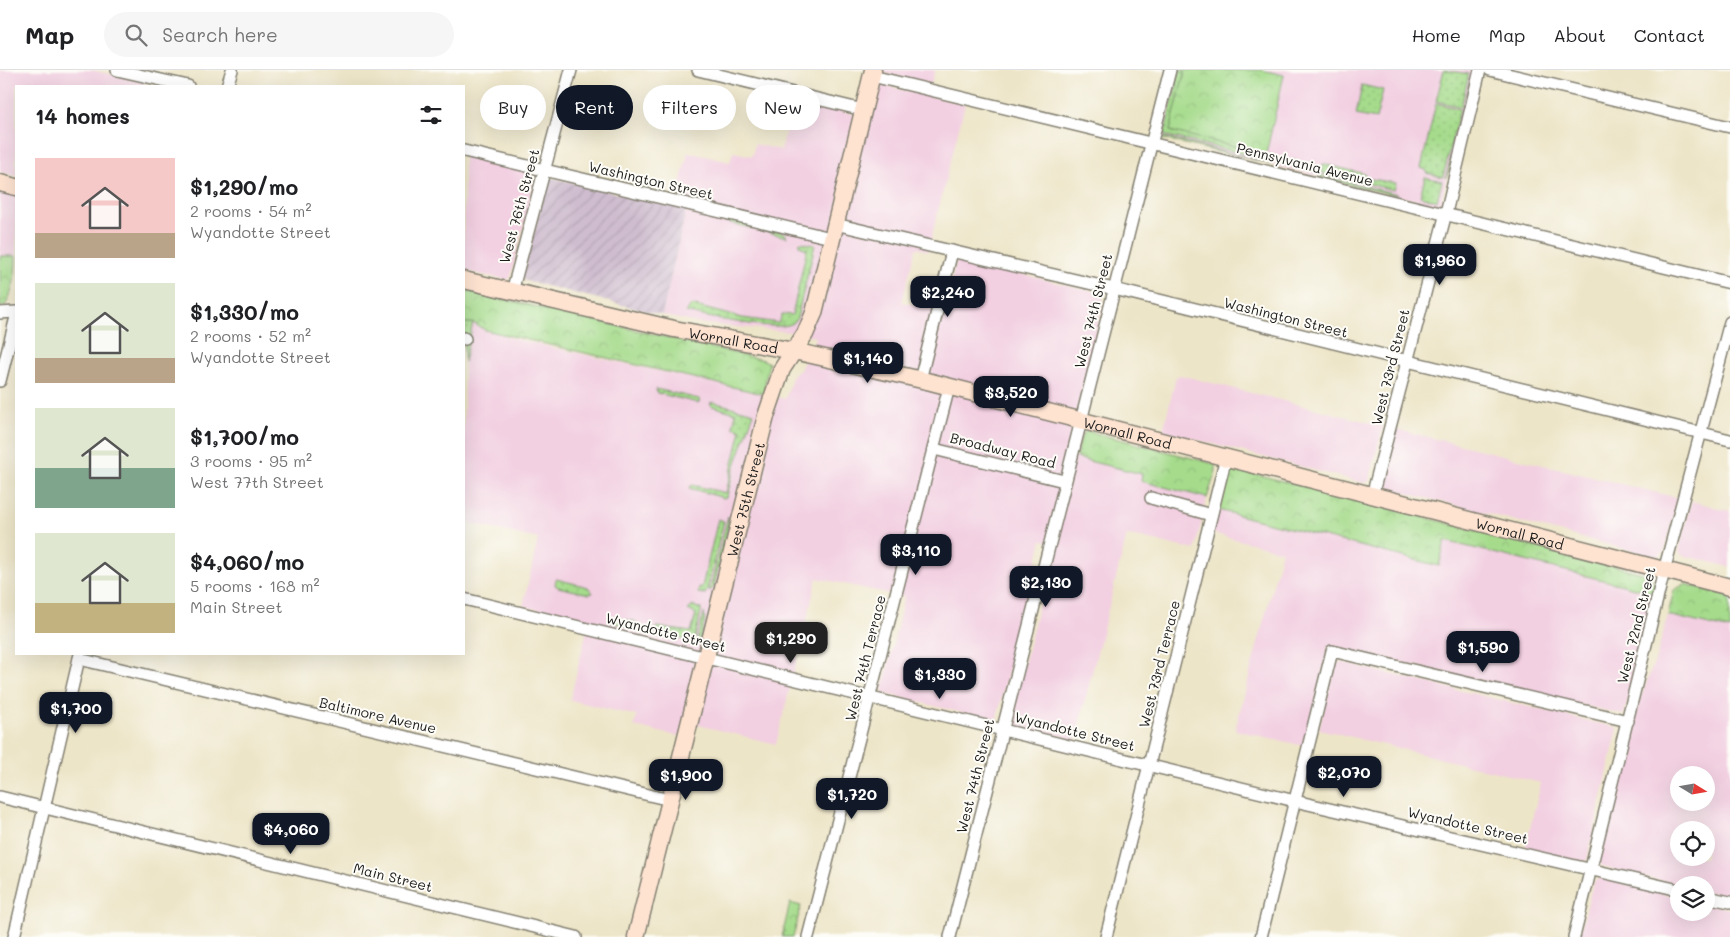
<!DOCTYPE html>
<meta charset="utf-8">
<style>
:root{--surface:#fff;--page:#f6f6f6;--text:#202124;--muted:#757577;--line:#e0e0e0;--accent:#111827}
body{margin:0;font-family:Mali,sans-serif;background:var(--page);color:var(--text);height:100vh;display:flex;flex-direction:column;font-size:19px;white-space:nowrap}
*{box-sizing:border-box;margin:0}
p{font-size:16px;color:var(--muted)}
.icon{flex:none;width:28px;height:28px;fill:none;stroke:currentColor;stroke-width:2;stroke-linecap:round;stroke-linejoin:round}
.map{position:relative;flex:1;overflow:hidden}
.sheet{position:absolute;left:15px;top:15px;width:450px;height:570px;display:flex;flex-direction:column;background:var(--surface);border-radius:0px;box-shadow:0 5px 20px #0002}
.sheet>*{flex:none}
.guide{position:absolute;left:480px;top:15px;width:475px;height:45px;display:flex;gap:10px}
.needle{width:32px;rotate:101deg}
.fabs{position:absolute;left:1670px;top:696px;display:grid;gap:10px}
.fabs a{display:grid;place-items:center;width:45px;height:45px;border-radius:50%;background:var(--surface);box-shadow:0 5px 20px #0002;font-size:25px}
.price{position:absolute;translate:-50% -42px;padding:0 11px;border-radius:10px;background:var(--accent);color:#fff;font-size:16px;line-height:32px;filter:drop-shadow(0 1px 2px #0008)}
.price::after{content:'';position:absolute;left:50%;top:30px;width:15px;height:11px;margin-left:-8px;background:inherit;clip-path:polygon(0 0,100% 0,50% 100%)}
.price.on{background:#222;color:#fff}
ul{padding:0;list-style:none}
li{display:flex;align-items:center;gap:15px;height:125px;padding:0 20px}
li span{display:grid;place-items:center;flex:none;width:140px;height:100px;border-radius:0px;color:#555}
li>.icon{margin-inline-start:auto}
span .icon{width:60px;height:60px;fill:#fffc;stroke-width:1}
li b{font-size:21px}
h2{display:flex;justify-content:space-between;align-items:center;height:60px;padding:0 20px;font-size:21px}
.tag{padding:0 18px;border-radius:22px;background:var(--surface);box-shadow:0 5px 20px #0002;font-size:18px;line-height:45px}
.tag.on{background:var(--accent);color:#fff}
header{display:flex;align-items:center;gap:30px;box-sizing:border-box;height:70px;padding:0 25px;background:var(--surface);border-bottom:1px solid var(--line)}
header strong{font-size:24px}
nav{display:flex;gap:28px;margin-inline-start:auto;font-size:18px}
.search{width:350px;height:45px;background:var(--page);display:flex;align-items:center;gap:12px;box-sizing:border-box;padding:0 18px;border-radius:28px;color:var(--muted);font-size:19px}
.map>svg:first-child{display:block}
</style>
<header>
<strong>Map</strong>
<div class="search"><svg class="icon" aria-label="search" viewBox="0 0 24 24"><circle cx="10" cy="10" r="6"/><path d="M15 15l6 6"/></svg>Search here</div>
<nav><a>Home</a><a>Map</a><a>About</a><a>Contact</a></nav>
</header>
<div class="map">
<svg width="1730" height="867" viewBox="0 0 1730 867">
<defs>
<pattern id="industrial-furrows" width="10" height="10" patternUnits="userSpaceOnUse" patternTransform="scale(1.25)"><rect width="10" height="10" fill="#cfbdcf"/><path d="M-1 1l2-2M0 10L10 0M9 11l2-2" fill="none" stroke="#b1a2b1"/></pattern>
<pattern id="grass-dots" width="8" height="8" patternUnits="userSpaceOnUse" patternTransform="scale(1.25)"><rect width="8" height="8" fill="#a6db8c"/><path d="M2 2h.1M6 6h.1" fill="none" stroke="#8ebb78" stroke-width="1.8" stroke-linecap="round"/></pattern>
<pattern id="park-crowns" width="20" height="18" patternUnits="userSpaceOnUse" patternTransform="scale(1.25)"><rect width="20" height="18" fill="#a6db8c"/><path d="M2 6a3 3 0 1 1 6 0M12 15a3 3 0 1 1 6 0" fill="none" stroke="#8ebb78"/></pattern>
</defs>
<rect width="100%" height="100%" fill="#fdfcf7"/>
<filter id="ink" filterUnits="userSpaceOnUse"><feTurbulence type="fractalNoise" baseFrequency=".02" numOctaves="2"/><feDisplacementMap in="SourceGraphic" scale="10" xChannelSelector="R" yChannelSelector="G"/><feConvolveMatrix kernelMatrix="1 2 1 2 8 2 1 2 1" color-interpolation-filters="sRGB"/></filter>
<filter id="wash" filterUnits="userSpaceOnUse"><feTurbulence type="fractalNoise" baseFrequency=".0096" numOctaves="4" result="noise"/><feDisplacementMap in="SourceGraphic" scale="20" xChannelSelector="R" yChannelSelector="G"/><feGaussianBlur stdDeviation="1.12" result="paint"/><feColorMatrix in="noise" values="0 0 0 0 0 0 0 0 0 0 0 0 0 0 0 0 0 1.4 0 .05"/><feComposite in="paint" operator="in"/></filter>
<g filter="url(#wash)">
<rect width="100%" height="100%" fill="#ede5c8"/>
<g fill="#f2cfe1" fill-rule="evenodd">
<polygon points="0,0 91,0 145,12 144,16 16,16 16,106 0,102"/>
<polygon points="883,0 935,0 931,14 886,4"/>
<polygon points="1175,0 1470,0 1473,4 1441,131 1436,135 1161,68 1160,63"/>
<polygon points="882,15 965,34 928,181 916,178 902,232 944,241 956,191 959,189 1100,223 1103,228 1103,236 1065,386 1142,404 1141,411 1207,428 1195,480 1127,465 1075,670 1013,655 1010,652 1054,473 1042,470 996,651 882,623 904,527 817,508 776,674 698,655 677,666 634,656 637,646 570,630 589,552 523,536 538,469 464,452 464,292 473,253 485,260 518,270 785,329 793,305 800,300 816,267 791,262 697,253 662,245 686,140 674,137 688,82 730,92 733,82 752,86 755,74 781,80 793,29 870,48 879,16"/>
<polygon points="464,86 534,104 534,113 511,206 508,210 464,201"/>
<polygon points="0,121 16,125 16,186 0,186"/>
<polygon points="1180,305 1383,356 1369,411 1364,413 1163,361 1176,307"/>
<polygon points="1395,359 1678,428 1665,480 1657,487 1383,417 1381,413"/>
<polygon points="1691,431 1730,441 1730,497 1682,485 1679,481"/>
<polygon points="1218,440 1439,496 1445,471 1655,523 1624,645 1329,576 1304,676 1235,660 1282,481 1211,463"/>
<path d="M1668,545L1730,560V827L1706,822V815H1679L1603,797L1599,793L1640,629L1656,588ZM1679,705H1706V732H1679ZM1679,760H1706V788H1679Z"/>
<polygon points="1340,592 1618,658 1587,790 1581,792 1525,779 1541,713 1319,659 1335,596"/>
<polygon points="1599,808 1679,827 1679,842 1706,842 1706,833 1730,839 1730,867 1579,867 1593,813"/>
</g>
<polygon fill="url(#industrial-furrows)" points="554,108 686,140 662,245 523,210 523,205 546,114 549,109"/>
<g fill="url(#grass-dots)" stroke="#617c54">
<polygon points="1175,0 1177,0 1160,63"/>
<polygon points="1180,0 1185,0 1170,61 1275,86 1274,91 1164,65"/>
<polygon points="1444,0 1469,4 1461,37 1436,31"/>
<polygon points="1471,7 1472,8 1447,108 1446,107"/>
<polygon points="1362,15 1383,20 1376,49 1356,45"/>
<polygon points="1436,33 1460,39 1443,107 1426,103 1426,100 1421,98"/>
<polygon points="1164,67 1269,93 1271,94 1163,69"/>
<polygon points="1292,90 1318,96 1317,101 1291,95"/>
<polygon points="1323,94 1365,104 1365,108 1396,113 1394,120 1321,103"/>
<polygon points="1320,105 1397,124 1394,125 1321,108"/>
<polygon points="1425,107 1442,111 1437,131 1420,126"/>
<polygon points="713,146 785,163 787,167 710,148"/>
<path d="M800,172L815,175L797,248C795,252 793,254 788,255C774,260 703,247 686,242L691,235L742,248L779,253L782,244L792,245L807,179L799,176Z"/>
<polygon points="464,253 473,253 464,292"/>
<polygon points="656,319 699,329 700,331 698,333 657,323"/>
<polygon points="713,332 754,343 734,398 727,426 724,428 689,418 692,415 726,423 741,360 733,357 736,343 712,336 710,333"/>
<polygon points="728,446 729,455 714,517 709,522"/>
<polygon points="718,449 724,451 707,520 705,524 698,523 699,517 702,517"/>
<polygon points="556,509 588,517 593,523 589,524 558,517 555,515"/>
<polygon points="693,536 701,539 701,542 694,572 653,562 657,557 691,562 696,544 688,540"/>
<polygon points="704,543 705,551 699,574 696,573"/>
<polygon points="613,547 636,552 640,559 610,552"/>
</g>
<g fill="url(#park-crowns)" stroke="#617c54">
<polygon points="1185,0 1262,0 1284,5 1266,84 1170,61"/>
<path d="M0,186H16C16,204 14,220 5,236L0,237Z"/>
<polygon points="464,220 764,290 769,293 763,324 485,260 473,253 464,253"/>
<polygon points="1087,361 1215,394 1216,401 1207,428 1141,411 1142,404 1076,388 1082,365"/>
<polygon points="1235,399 1646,504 1654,512 1655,523 1445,471 1439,496 1218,440 1229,400"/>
<polygon points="1685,514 1730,526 1730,560 1668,545 1674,520"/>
<polygon points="790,833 801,836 793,867 782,867"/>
</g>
</g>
<g filter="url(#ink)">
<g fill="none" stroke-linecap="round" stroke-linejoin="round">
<defs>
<g id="street">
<polyline points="117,0 188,16"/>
<polyline points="698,0 863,40"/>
<polyline points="1490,0 1730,57"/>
<polyline points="872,6 1730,213"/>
<polyline points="227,16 232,0"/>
<polyline points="464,81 831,168"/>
<polyline points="835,154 1114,219 1730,370"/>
<polyline points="512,222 571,0"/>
<polyline points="0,243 16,242"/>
<polyline points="464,268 465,269"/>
<polyline points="920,310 952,181"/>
<polyline points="0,311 16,247"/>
<polyline points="934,379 1064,411"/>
<polyline points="1372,426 1446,143 1480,0"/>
<polyline points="1151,428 1211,445"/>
<polyline points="464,529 1295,731 1679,820"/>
<polyline points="79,589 670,730"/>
<polyline points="0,727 576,867"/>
<polyline points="1706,827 1730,832"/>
<polyline points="14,867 80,584"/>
<polyline points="808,867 949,317"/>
<polyline points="950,867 1170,0"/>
<polyline points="1106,867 1226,387"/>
<polyline points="1261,867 1332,581 1628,651"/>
<polyline points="1574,867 1664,501 1730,252"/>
</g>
<g id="secondary">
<polyline points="0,113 16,117"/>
<path id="s1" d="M464,210L674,259L794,281L931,312L1730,517"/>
<path id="s2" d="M636,867L766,346L782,299L805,264L814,243L873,0"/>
</g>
</defs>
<use href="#street" stroke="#848072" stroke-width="14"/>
<use href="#secondary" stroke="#848072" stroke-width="19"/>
<use href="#street" stroke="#fff" stroke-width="11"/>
<use href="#secondary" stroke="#fee3d1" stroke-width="16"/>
</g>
</g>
<g text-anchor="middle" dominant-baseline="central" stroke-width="4" stroke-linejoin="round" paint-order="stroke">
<g font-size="14" fill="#1c1c1c" stroke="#fdfcf7">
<text transform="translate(1305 94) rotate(14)">Pennsylvania Avenue</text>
<text transform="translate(651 110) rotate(13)">Washington Street</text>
<text transform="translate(519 136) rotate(-75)">West 76th Street</text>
<text transform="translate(1093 241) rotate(-76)">West 74th Street</text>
<text transform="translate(1286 247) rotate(14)">Washington Street</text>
<text stroke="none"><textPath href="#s1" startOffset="276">Wornall Road</textPath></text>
<text transform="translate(1390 297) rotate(-76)">West 73rd Street</text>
<text stroke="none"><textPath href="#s1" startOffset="681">Wornall Road</textPath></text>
<text transform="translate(1003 380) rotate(14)">Broadway Road</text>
<text stroke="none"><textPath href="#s2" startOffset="451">West 75th Street</textPath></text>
<text stroke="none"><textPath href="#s1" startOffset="1086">Wornall Road</textPath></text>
<text transform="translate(1636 555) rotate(-76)">West 72nd Street</text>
<text transform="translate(666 562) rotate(14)">Wyandotte Street</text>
<text transform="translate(865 588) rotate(-76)">West 74th Terrace</text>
<text transform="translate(1159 594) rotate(-76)">West 73rd Terrace</text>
<text transform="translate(378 645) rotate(13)">Baltimore Avenue</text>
<text transform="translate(1075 661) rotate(14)">Wyandotte Street</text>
<text transform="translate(975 706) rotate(-76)">West 74th Street</text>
<text transform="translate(1468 755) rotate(13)">Wyandotte Street</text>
<text transform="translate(393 807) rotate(14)">Main Street</text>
</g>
</g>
</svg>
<div class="fabs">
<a><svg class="needle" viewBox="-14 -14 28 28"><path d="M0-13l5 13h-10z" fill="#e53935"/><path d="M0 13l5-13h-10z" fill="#757577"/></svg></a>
<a><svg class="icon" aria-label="locate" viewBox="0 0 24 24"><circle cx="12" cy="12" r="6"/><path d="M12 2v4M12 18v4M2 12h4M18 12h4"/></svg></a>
<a><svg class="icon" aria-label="layers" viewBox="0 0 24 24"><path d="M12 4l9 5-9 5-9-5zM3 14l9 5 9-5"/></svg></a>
</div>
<b class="price" style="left:1440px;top:216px">$1,960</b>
<b class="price" style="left:948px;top:248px">$2,240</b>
<b class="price" style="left:868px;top:314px">$1,140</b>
<b class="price" style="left:1011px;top:348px">$3,520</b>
<b class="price" style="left:916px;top:506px">$3,110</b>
<b class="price" style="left:1046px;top:538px">$2,130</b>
<b class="price on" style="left:791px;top:594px">$1,290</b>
<b class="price" style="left:1483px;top:603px">$1,590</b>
<b class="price" style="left:940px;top:630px">$1,330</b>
<b class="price" style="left:76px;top:664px">$1,700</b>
<b class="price" style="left:1344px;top:728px">$2,070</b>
<b class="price" style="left:686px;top:731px">$1,900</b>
<b class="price" style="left:852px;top:750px">$1,720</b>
<b class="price" style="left:291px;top:785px">$4,060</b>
<div class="guide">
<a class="tag">Buy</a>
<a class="tag on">Rent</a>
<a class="tag">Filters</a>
<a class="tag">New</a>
</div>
<section class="sheet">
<h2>14 homes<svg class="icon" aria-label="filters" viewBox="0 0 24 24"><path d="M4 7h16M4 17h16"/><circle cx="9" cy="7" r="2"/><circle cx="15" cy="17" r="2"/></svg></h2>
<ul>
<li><span style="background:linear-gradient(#f6c9c9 75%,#b9a48a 0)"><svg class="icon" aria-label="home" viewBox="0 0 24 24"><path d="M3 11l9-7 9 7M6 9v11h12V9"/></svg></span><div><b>$1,290/mo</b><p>2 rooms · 54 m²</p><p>Wyandotte Street</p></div></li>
<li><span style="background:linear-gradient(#dfe7d0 75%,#b9a48a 0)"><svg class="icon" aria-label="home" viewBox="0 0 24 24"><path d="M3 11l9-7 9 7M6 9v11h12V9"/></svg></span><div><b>$1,330/mo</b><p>2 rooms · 52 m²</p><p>Wyandotte Street</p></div></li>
<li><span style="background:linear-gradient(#dfe7d0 60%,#7fa58c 0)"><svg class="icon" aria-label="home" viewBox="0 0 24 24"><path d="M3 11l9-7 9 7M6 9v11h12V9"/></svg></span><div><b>$1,700/mo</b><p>3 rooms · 95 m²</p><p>West 77th Street</p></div></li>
<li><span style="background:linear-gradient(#dfe7d0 70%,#c2b280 0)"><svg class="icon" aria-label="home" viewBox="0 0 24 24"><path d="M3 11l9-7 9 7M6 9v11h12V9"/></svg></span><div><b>$4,060/mo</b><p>5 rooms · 168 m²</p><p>Main Street</p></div></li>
</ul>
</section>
</div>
